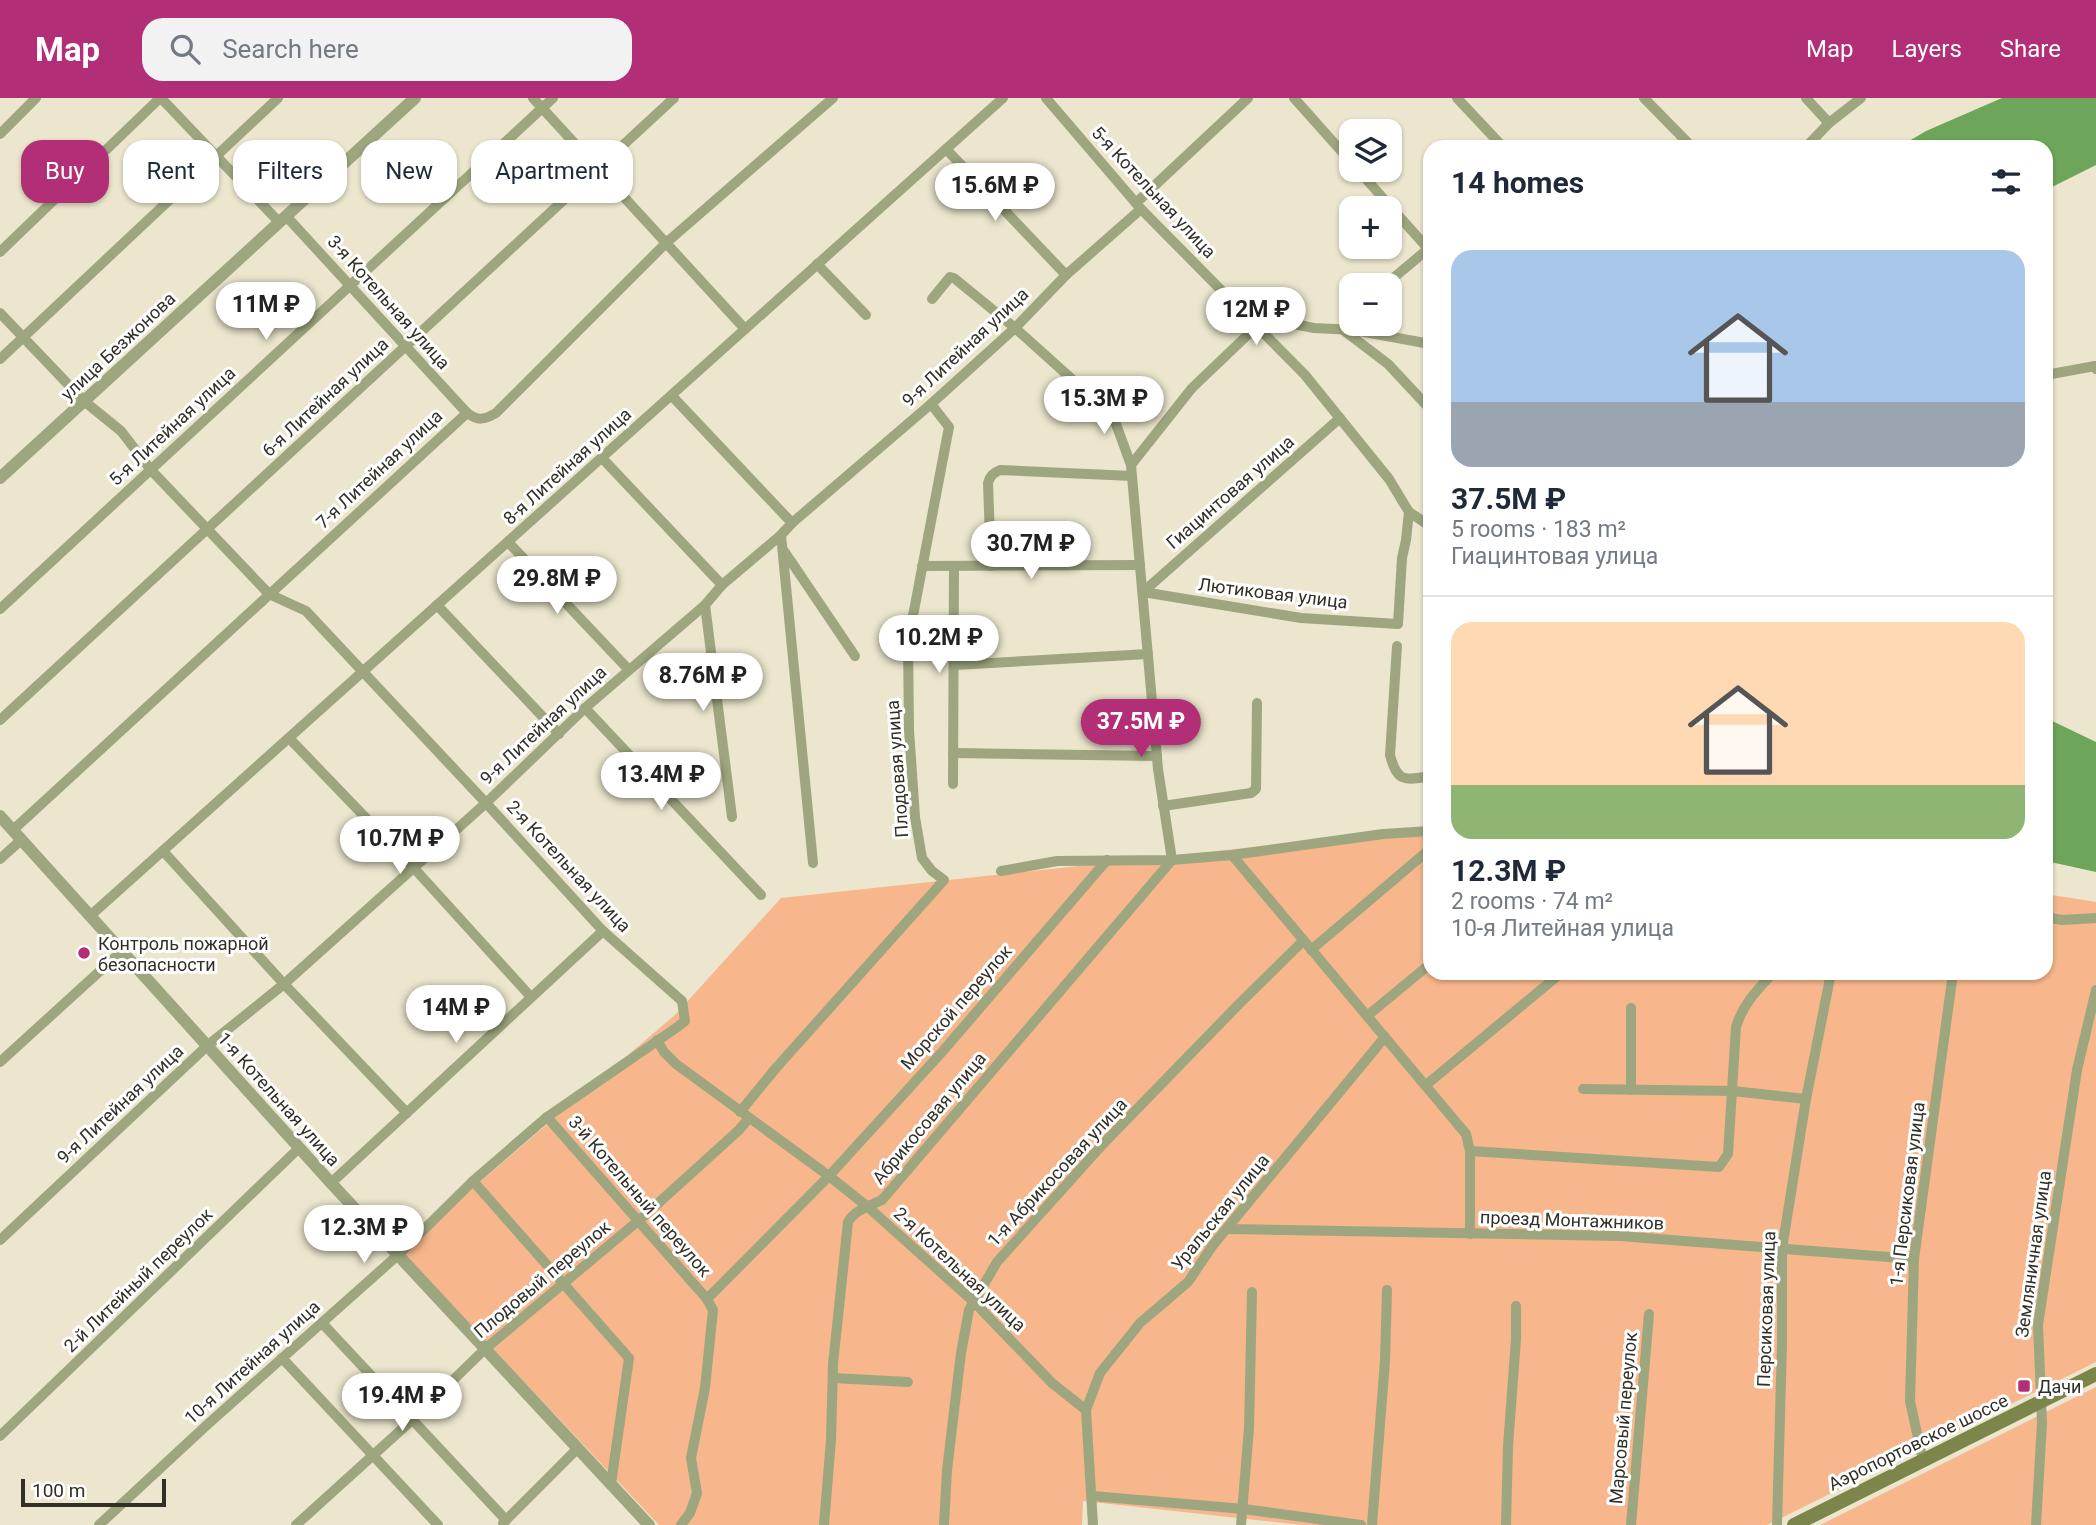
<!DOCTYPE html>
<meta charset="utf-8">
<style>
:root{--surface:#fff;--page:#f2f2f3;--text:#1f2937;--muted:#747a83;--line:#e0e1e3;--accent:#b22e76}
body{margin:0;font-family:Roboto,sans-serif;background:var(--page);color:var(--text);height:100vh;display:flex;flex-direction:column;font-size:26px;white-space:nowrap}
*{box-sizing:border-box;margin:0}
p{font-size:23px;color:var(--muted)}
.icon{flex:none;width:38px;height:38px;fill:none;stroke:currentColor;stroke-width:2;stroke-linecap:round;stroke-linejoin:round}
.map{position:relative;flex:1;overflow:hidden}
.drawer{position:absolute;left:1423px;top:42px;width:630px;height:840px;display:flex;flex-direction:column;background:var(--surface);border-radius:21px;box-shadow:0 2px 5px #0004}
.drawer>*{flex:none}
.guide{position:absolute;left:21px;top:42px;width:665px;height:63px;display:flex;gap:14px}
.buttons{position:absolute;left:1339px;top:21px;display:grid;gap:14px}
.buttons a{display:grid;place-items:center;width:63px;height:63px;border-radius:14px;background:var(--surface);box-shadow:0 2px 5px #0004;font-size:35px}
.scale{position:absolute;left:21px;bottom:18px;width:145px;box-sizing:border-box;padding-left:7px;border:4px solid #312f26;border-top:0;font-size:19px;line-height:24px;white-space:nowrap;color:#312f26;-webkit-text-stroke:5px #fff;paint-order:stroke}
.price{position:absolute;translate:-50% -60px;padding:0 16px;border-radius:24px;background:#fff;color:#222;font-size:23px;line-height:46px;filter:drop-shadow(0 2px 4px #0008)}
.price::after{content:'';position:absolute;left:50%;top:42px;width:21px;height:16px;margin-left:-10px;background:inherit;clip-path:polygon(0 0,100% 0,50% 100%)}
.price.active{background:var(--accent);color:#fff}
ul{padding:0;list-style:none}
li{display:grid;align-content:center;gap:14px;height:371px;padding:0 28px}
li+li{border-top:2px solid var(--line)}
li span{display:grid;place-items:center;height:217px;border-radius:21px;color:#555}
li>.icon{margin-inline-start:auto}
span .icon{width:126px;height:126px;fill:#fffc;stroke-width:1}
li b{font-size:30px}
h2{display:flex;justify-content:space-between;align-items:center;height:84px;padding:0 28px;font-size:30px}
.pill{padding:0 24px;border-radius:21px;background:var(--surface);box-shadow:0 2px 5px #0004;font-size:24px;line-height:63px}
.pill.active{background:var(--accent);color:#fff}
header{display:flex;align-items:center;gap:42px;box-sizing:border-box;height:98px;padding:0 35px;background:var(--accent);color:#fff}
header strong{font-size:33px}
nav{display:flex;gap:38px;margin-inline-start:auto;font-size:24px}
.search{width:490px;height:63px;background:var(--page);display:flex;align-items:center;gap:18px;box-sizing:border-box;padding:0 24px;border-radius:21px;color:var(--muted);font-size:26px}
.map>svg:first-child{display:block}
</style>
<header>
<strong>Map</strong>
<div class="search"><svg class="icon" aria-label="search" viewBox="0 0 24 24"><circle cx="10" cy="10" r="6"/><path d="M15 15l6 6"/></svg>Search here</div>
<nav><a>Map</a><a>Layers</a><a>Share</a></nav>
</header>
<div class="map">
<svg width="2096" height="1427" viewBox="0 0 2096 1427">
<rect width="100%" height="100%" fill="#ebe6cd"/>
<g fill="#f7b68b">
<polygon points="1430,730 1430,875 2046,875 2046,796 2096,804 2096,1264 1767,1427 1302,1427 1083,1403 1082,1427 659,1427 400,1152 676,916 781,800"/>
<polygon points="2096,1289 2096,1427 1820,1427"/>
</g>
<g fill="#6da65a">
<polygon points="2002,0 2096,0 2096,67 2046,92 2046,49 1899,49 1926,33"/>
<polygon points="2046,620 2096,644 2096,774 2046,763"/>
</g>
<g fill="none" stroke-linecap="round" stroke-linejoin="round">
<g stroke="#9ea67f" stroke-width="10">
<polyline points="161,0 279,124"/>
<polyline points="533,0 745,231"/>
<polyline points="1046,0 1141,111 1305,277 1389,381 1409,414 1406,442 1402,460 1398,526 1301,520 1143,494"/>
<polyline points="1294,0 1351,64"/>
<polyline points="1457,0 1503,49"/>
<polyline points="1644,0 1692,49"/>
<polyline points="1806,0 1829,25"/>
<polyline points="0,36 36,0"/>
<polyline points="1806,49 1829,25 1861,0"/>
<polyline points="946,51 1066,177"/>
<polyline points="1358,72 1430,153"/>
<polyline points="1136,105 1248,0"/>
<polyline points="286,118 467,315"/>
<polyline points="0,154 160,0"/>
<polyline points="817,166 866,217"/>
<polyline points="1385,187 1428,151"/>
<polyline points="932,201 950,179 954,180 1015,230 1113,318 1131,367 1158,671 1172,762"/>
<polyline points="0,215 84,303 121,333 151,372 269,496 306,513 486,705 603,833 682,903 685,923 676,930 547,1019 473,1083 398,1157 208,1326 99,1427"/>
<polyline points="1351,219 1342,231 1388,266 1430,311"/>
<polyline points="0,261 278,0"/>
<polyline points="2046,277 2095,268 2096,271"/>
<polyline points="672,298 792,425"/>
<polyline points="602,360 722,487"/>
<polyline points="1131,367 1192,290 1257,228 1278,223 1314,230 1354,232 1430,246"/>
<polyline points="1409,414 1430,428"/>
<polyline points="781,437 813,765"/>
<polyline points="508,444 628,571"/>
<polyline points="784,453 855,558"/>
<polyline points="922,468 1140,467"/>
<path d="M991,468L988,385C990,378 993,375 1000,372L1132,378"/>
<polyline points="1143,494 1340,320"/>
<polyline points="437,507 559,636"/>
<polyline points="705,507 732,719"/>
<polyline points="0,511 553,0"/>
<path d="M1397,548L1390,657C1397,684 1405,683 1430,678"/>
<polyline points="955,567 1148,556"/>
<polyline points="585,610 761,797"/>
<path d="M0,622C226,416 449,207 674,0"/>
<polyline points="289,640 413,769 531,899"/>
<polyline points="953,655 1157,658"/>
<polyline points="953,686 954,468"/>
<polyline points="1163,708 1251,695 1256,691 1257,605"/>
<path d="M13,732L467,315C478,323 484,322 496,315L666,145L833,0"/>
<polyline points="163,753 284,886 407,1015"/>
<polyline points="1232,757 1466,1036 1470,1053 1470,1136"/>
<polyline points="0,761 21,742"/>
<polyline points="1001,773 1057,763 1172,762 1232,757 1383,736 1430,733"/>
<polyline points="90,818 1003,0"/>
<polyline points="2046,819 2062,822 2096,820"/>
<polyline points="1311,852 1430,751"/>
<polyline points="1631,910 1631,992"/>
<polyline points="1367,918 1430,866"/>
<polyline points="657,942 664,954 676,966 829,1078 868,1109 974,1204 1052,1285 1086,1312"/>
<polyline points="0,964 122,853"/>
<polyline points="1426,987 1561,875"/>
<polyline points="1583,991 1733,993 1806,1001"/>
<polyline points="740,1014 776,970 944,782 932,773 922,760 915,719 909,632 908,544 949,329 931,306"/>
<polyline points="547,1019 707,1201"/>
<path d="M1470,1053L1719,1069L1728,1056L1736,929C1743,906 1757,892 1773,875"/>
<polyline points="473,1083 629,1260 611,1386"/>
<polyline points="331,1085 603,833"/>
<polyline points="1228,1131 1620,1138 1914,1161"/>
<polyline points="0,1142 207,948 284,886 486,705 585,610 705,507 722,487 781,437 792,425 931,306 1015,230 1066,177 1141,111"/>
<polyline points="322,1225 506,1422"/>
<polyline points="282,1260 438,1427"/>
<polyline points="833,1280 908,1284"/>
<polyline points="0,1338 299,1050"/>
<polyline points="1923,1363 1910,1303 1914,1161 1953,875"/>
<polyline points="1092,1398 1244,1411 1361,1427"/>
<polyline points="503,1425 578,1350"/>
<polyline points="296,1427 412,1322 485,1251 644,1118 739,1032 749,1020"/>
<polyline points="681,1427 690,1415 697,1395 691,1360 705,1290 713,1212 707,1201 829,1078 942,954 1107,762"/>
<path d="M824,1427L831,1342L833,1266L848,1124C855,1112 869,1108 882,1102L1172,762"/>
<polyline points="944,1427 947,1372 961,1255 969,1212 997,1164 1103,1046 1239,906 1303,843"/>
<polyline points="1093,1427 1086,1312 1100,1275 1140,1225 1188,1184 1213,1147 1385,939"/>
<polyline points="1241,1427 1249,1330 1252,1194"/>
<polyline points="1372,1427 1385,1263 1387,1192"/>
<polyline points="1506,1427 1508,1348 1516,1241 1516,1208"/>
<polyline points="1631,1427 1649,1216"/>
<polyline points="1777,1427 1782,1245 1782,1151 1806,1001 1831,875"/>
<polyline points="2036,1427 2042,1325 2038,1227 2077,972 2096,892"/>
</g>
<g stroke="#9ea67f" stroke-width="12">
<polyline points="0,380 415,0"/>
<polyline points="0,718 331,1085 649,1427"/>
</g>
<polyline stroke="#7c864b" stroke-width="14" points="1794,1427 2096,1276"/>
</g>
<g fill="#b22e76" stroke="#fff" stroke-width="2.5">
<circle cx="84" cy="855" r="7"/>
<rect x="2017" y="1281" width="14" height="14" rx="3.5"/>
</g>
<g text-anchor="middle" dominant-baseline="central" stroke-width="6" stroke-linejoin="round" paint-order="stroke">
<g font-size="18" fill="#312f26" stroke="#fff">
<text transform="translate(1154 94) rotate(47)">5-я Котельная улица</text>
<text transform="translate(389 204) rotate(48)">3-я Котельная улица</text>
<text transform="translate(118 248) rotate(-43)">улица Безжонова</text>
<text transform="translate(965 249) rotate(-43)">9-я Литейная улица</text>
<text transform="translate(325 299) rotate(-43)">6-я Литейная улица</text>
<text transform="translate(172 328) rotate(-43)">5-я Литейная улица</text>
<text transform="translate(567 368) rotate(-42)">8-я Литейная улица</text>
<text transform="translate(379 371) rotate(-43)">7-я Литейная улица</text>
<text transform="translate(1230 394) rotate(-41)">Гиацинтовая улица</text>
<text transform="translate(1273 495) rotate(7)">Лютиковая улица</text>
<text transform="translate(543 627) rotate(-43)">9-я Литейная улица</text>
<text transform="translate(897 671) rotate(-94)">Плодовая улица</text>
<text transform="translate(569 768) rotate(47)">2-я Котельная улица</text>
<text transform="translate(956 909) rotate(-49)">Морской переулок</text>
<text transform="translate(279 1001) rotate(48)">1-я Котельная улица</text>
<text transform="translate(120 1006) rotate(-43)">9-я Литейная улица</text>
<text transform="translate(929 1020) rotate(-50)">Абрикосовая улица</text>
<text transform="translate(1057 1074) rotate(-47)">1-я Абрикосовая улица</text>
<text transform="translate(1907 1096) rotate(-83)">1-я Персиковая улица</text>
<text transform="translate(640 1098) rotate(49)">3-й Котельный переулок</text>
<text transform="translate(1220 1114) rotate(-51)">Уральская улица</text>
<text transform="translate(1572 1122) rotate(2)">проезд Монтажников</text>
<text transform="translate(2033 1156) rotate(-82)">Земляничная улица</text>
<text transform="translate(960 1171) rotate(43)">2-я Котельная улица</text>
<text transform="translate(542 1181) rotate(-40)">Плодовый переулок</text>
<text transform="translate(138 1182) rotate(-44)">2-й Литейный переулок</text>
<text transform="translate(1766 1211) rotate(-88)">Персиковая улица</text>
<text transform="translate(252 1264) rotate(-42)">10-я Литейная улица</text>
<text transform="translate(1623 1320) rotate(-85)">Марсовый переулок</text>
<text transform="translate(1918 1344) rotate(-26)">Аэропортовское шоссе</text>
</g>
<g font-size="18" fill="#312f26" stroke="#fff" text-anchor="start">
<text x="98" y="845">Контроль пожарной<tspan x="98" dy="21">безопасности</tspan></text>
<text x="2038" y="1288">Дачи</text>
</g>
</g>
</svg>
<div class="buttons">
<a><svg class="icon" aria-label="layers" viewBox="0 0 24 24"><path d="M12 4l9 5-9 5-9-5zM3 14l9 5 9-5"/></svg></a>
<a>+</a>
<a>−</a>
</div>
<div class="scale">100 m</div>
<b class="price" style="left:995px;top:125px">15.6M ₽</b>
<b class="price" style="left:266px;top:244px">11M ₽</b>
<b class="price" style="left:1256px;top:249px">12M ₽</b>
<b class="price" style="left:1104px;top:338px">15.3M ₽</b>
<b class="price" style="left:1031px;top:483px">30.7M ₽</b>
<b class="price" style="left:557px;top:518px">29.8M ₽</b>
<b class="price" style="left:939px;top:577px">10.2M ₽</b>
<b class="price" style="left:703px;top:615px">8.76M ₽</b>
<b class="price active" style="left:1141px;top:661px">37.5M ₽</b>
<b class="price" style="left:661px;top:714px">13.4M ₽</b>
<b class="price" style="left:400px;top:778px">10.7M ₽</b>
<b class="price" style="left:456px;top:947px">14M ₽</b>
<b class="price" style="left:364px;top:1167px">12.3M ₽</b>
<b class="price" style="left:402px;top:1335px">19.4M ₽</b>
<div class="guide">
<a class="pill active">Buy</a>
<a class="pill">Rent</a>
<a class="pill">Filters</a>
<a class="pill">New</a>
<a class="pill">Apartment</a>
</div>
<section class="drawer">
<h2>14 homes<svg class="icon" aria-label="filters" viewBox="0 0 24 24"><path d="M4 7h16M4 17h16"/><circle cx="9" cy="7" r="2"/><circle cx="15" cy="17" r="2"/></svg></h2>
<ul>
<li><span style="background:linear-gradient(#a9c7e8 70%,#9aa5b1 0)"><svg class="icon" aria-label="home" viewBox="0 0 24 24"><path d="M3 11l9-7 9 7M6 9v11h12V9"/></svg></span><div><b>37.5M ₽</b><p>5 rooms · 183 m²</p><p>Гиацинтовая улица</p></div></li>
<li><span style="background:linear-gradient(#ffd9b3 75%,#8fb573 0)"><svg class="icon" aria-label="home" viewBox="0 0 24 24"><path d="M3 11l9-7 9 7M6 9v11h12V9"/></svg></span><div><b>12.3M ₽</b><p>2 rooms · 74 m²</p><p>10-я Литейная улица</p></div></li>
</ul>
</section>
</div>
